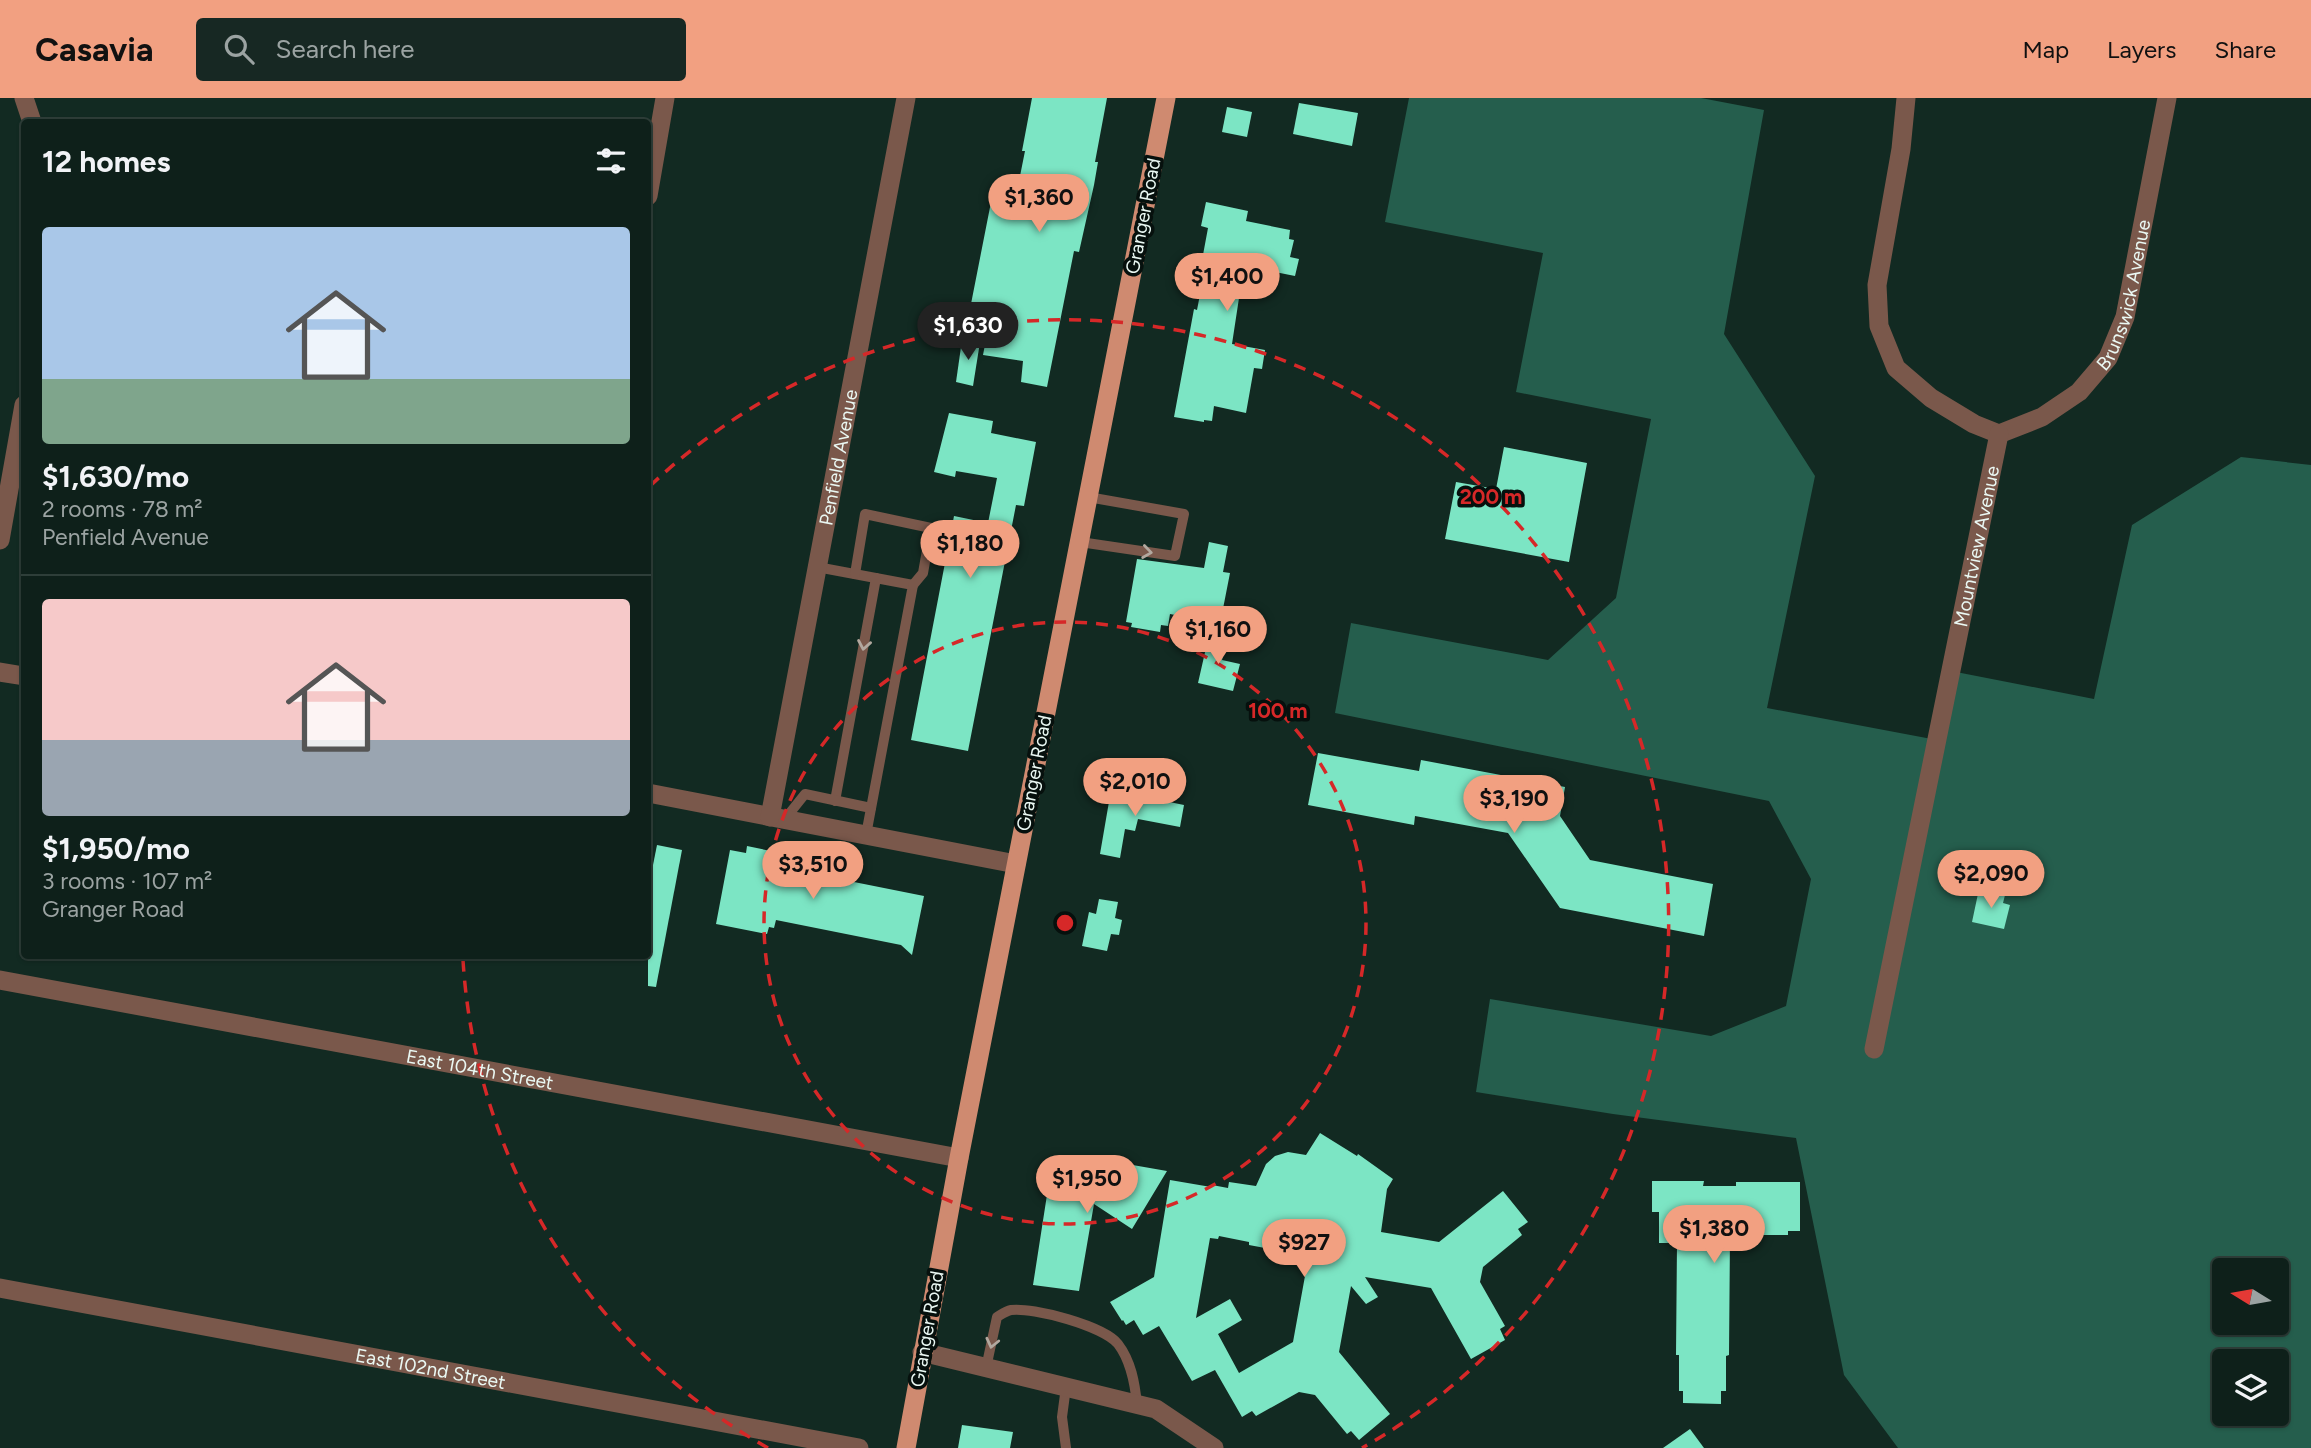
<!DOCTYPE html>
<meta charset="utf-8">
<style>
:root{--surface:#0e201a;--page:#172823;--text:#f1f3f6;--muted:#9ba3a2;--line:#2e3e39;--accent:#f2a081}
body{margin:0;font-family:Figtree,sans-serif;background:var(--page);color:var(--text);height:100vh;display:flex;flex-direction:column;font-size:26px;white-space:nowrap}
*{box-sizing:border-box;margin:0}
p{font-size:23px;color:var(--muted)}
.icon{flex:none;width:38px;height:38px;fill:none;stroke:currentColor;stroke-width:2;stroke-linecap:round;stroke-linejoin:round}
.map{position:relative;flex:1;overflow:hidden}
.drawer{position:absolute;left:21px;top:21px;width:630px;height:840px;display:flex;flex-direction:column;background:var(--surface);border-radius:7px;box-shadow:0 2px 5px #0004,0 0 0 2px var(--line)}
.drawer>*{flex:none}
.needle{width:46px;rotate:281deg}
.tools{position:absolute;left:2212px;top:1160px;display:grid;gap:14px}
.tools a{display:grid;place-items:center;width:77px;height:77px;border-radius:7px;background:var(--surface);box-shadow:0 2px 5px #0004,0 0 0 2px var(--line);font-size:35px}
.price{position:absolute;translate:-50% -60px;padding:0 16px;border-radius:24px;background:var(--accent);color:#111;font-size:23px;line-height:46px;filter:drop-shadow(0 2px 4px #0008)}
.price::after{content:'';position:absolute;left:50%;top:42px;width:21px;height:16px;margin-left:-10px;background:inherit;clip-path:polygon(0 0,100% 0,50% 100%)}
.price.active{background:#222;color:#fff}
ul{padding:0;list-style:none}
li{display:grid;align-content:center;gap:14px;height:371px;padding:0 21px}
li+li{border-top:2px solid var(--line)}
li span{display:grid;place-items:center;height:217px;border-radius:7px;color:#555}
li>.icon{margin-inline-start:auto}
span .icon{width:126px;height:126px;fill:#fffc;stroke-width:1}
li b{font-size:30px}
h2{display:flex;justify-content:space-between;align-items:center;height:84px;padding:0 21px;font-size:30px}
header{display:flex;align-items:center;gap:42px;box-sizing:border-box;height:98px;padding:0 35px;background:var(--accent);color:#111}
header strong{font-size:33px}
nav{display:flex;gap:38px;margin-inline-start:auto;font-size:24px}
.search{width:490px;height:63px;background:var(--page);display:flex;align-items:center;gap:18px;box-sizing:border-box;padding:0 24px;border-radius:7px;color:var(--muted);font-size:26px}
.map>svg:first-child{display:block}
</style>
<header>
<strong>Casavia</strong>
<div class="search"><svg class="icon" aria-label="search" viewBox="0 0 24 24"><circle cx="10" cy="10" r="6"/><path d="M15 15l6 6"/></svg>Search here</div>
<nav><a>Map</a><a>Layers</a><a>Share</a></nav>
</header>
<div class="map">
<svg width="2311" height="1350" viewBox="0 0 2311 1350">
<rect width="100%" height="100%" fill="#122a22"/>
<path fill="#255e4d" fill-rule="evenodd" d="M1409,0H1701L1764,12L1724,236L1815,378L1767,610L1937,642L1951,573L2094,601L2132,427L2241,359L2311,367V1350H1898L1844,1277L1796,1040L1613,1016L1476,994L1490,901L1711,938L1786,908L1811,781L1769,703L1335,615L1351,525L1548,562L1616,500L1651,321L1516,294L1543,155L1385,124ZM2224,1172H2277V1225H2224ZM2224,1264H2277V1316H2224Z"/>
<g fill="#7ce5c4" fill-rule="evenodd">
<polygon points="1032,0 1107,0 1095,64 1098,64 1094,87 1079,154 1074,153 1047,289 1021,284 1023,263 983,257 991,215 970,211 993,94 1016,98 1025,53 1022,53"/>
<polygon points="1299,5 1358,15 1352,48 1293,36"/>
<polygon points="1227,9 1252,14 1247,39 1222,34"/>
<polygon points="1206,104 1248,113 1246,123 1290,132 1289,141 1294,142 1290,159 1299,161 1295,178 1234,166 1228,198 1239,200 1232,246 1265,252 1262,271 1254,270 1246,315 1214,308 1212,323 1204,322 1204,324 1174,319 1194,211 1197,212 1203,181 1202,174 1200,173 1208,130 1201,128"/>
<polygon points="962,242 980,244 973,288 956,284"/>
<polygon points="949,315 993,323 991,335 1036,344 1024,408 1016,407 968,653 911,642 954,418 988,425 997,380 956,373 955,379 934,374"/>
<polygon points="1504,349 1587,365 1569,464 1445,441 1456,384 1496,391"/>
<polygon points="1209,444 1228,448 1223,474 1230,475 1220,526 1170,516 1168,528 1161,527 1160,534 1131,529 1132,525 1126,524 1137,461 1204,470"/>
<polygon points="1211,528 1225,551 1222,562 1240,566 1233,593 1198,585"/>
<polygon points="1318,655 1419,673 1421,662 1565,689 1560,718 1590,762 1713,786 1704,838 1560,810 1508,735 1415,718 1414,727 1308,707"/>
<polygon points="1111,692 1184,707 1180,729 1138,721 1135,733 1125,731 1120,760 1100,756"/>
<polygon points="657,747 682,752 656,889 648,888 648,792"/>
<polygon points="747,748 785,756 782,769 824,777 825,771 855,777 854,784 924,798 912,857 901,847 776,822 774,830 769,829 767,836 716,826 730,752 746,755"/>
<polygon points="1979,791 2005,797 2003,805 2010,807 2004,831 1972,824"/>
<polygon points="1099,801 1118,804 1115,820 1122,822 1119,837 1111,836 1107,853 1082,848 1089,814 1096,816"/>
<path d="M1320,1035L1357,1058L1358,1056L1393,1081L1387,1091L1381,1134L1439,1144L1503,1093L1528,1124L1518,1131L1522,1137L1483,1169L1480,1184L1505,1228L1500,1231L1505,1242L1471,1261L1431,1190L1365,1179L1378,1199L1366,1206L1351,1188L1339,1254L1390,1316L1359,1342L1351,1333L1347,1336L1315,1297L1299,1294L1256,1318L1252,1313L1242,1319L1215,1272L1192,1283L1159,1228L1143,1237L1134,1222L1126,1227L1123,1222L1122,1223L1110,1204L1154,1179L1170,1082L1211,1089L1212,1087L1228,1090L1229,1084L1256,1088L1266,1066L1275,1058L1288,1054L1306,1057ZM1219,1138L1249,1144V1147L1265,1150L1266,1146L1306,1153L1304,1167H1307L1293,1244L1239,1275L1218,1236L1242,1222L1230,1201L1196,1220L1210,1140L1218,1141Z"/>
<polygon points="1104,1062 1167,1073 1132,1131 1094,1106 1079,1193 1033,1187 1051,1071 1076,1075 1083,1064 1101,1076"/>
<polygon points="1652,1083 1704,1083 1703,1088 1736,1088 1736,1084 1800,1084 1800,1133 1788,1133 1788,1137 1730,1137 1729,1257 1726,1258 1726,1293 1721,1293 1721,1306 1683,1305 1683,1293 1679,1293 1679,1257 1676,1257 1677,1145 1659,1145 1659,1114 1652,1114"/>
<polygon points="962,1327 1013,1334 1010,1350 958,1350"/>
<polygon points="1690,1331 1704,1350 1663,1350"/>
</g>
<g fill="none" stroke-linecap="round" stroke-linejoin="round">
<g stroke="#7a584b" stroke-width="10">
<polyline points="1080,444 1175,458 1184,416 1088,399"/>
<polyline points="817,469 913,487 866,737"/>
<polyline points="855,476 865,416 931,430 923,475 913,487"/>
<polyline points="835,703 876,480"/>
<polyline points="785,721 805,696 871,710"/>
<path d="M986,1270L997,1219C1002,1216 1006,1213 1011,1212C1033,1209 1104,1228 1118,1246C1131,1263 1135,1285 1137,1307"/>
<polyline points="1066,1350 1062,1319 1066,1289"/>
</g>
<g stroke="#7a584b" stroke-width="19">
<polyline points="24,0 32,24"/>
<polyline points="1906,0 1901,51 1877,187 1879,228 1896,270 1931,300 1974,326 1999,336"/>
<polyline points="648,98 665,0"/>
<path id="s1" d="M1999,336L2042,319L2079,294L2108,260L2125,219L2167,0"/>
<polyline points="0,442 24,307"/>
<polyline points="0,574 24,578"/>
<polyline points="648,695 1016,766"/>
<path id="s2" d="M770,719L906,0"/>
<path id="s3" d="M0,882L959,1060"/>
<path id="s4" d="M1874,951L1999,336"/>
<path id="s5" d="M0,1190L859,1350"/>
<polyline points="922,1254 1156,1311 1214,1350"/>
</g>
<polyline stroke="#cf8a70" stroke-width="19" points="906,1350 959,1060 1166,0"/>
</g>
<defs><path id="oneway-chevron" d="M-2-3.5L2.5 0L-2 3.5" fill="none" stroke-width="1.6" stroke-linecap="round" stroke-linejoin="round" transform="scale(1.75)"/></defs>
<g stroke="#b2a89f">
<use href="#oneway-chevron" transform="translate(1147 454) rotate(8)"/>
<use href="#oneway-chevron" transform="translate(864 547) rotate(100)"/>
<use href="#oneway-chevron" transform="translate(992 1245) rotate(103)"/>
</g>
<g fill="none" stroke="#d62828" stroke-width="3.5" stroke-dasharray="12 9">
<circle cx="1065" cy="825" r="301"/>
<path d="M768 1350A603 603 0 0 1 463 862M650 388A603 603 0 1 1 1362 1350"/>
</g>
<g text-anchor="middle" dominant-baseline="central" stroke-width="7" stroke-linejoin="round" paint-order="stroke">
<g font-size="19" fill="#eaf8f3" stroke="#06100d">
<text transform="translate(1143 118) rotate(-79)">Granger Road</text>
<text stroke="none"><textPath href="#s1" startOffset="201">Brunswick Avenue</textPath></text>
<text stroke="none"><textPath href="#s2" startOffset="366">Penfield Avenue</textPath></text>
<text stroke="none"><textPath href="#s4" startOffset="513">Mountview Avenue</textPath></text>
<text transform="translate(1034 675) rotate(-79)">Granger Road</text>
<text stroke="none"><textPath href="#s3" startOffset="488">East 104th Street</textPath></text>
<text transform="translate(927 1231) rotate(-80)">Granger Road</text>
<text stroke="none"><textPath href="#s5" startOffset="438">East 102nd Street</textPath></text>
</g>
</g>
<circle cx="1065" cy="825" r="10" fill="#d62828" stroke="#06100d" stroke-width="3.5"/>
<g font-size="21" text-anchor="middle" font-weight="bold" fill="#d62828" stroke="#06100d" stroke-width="7" stroke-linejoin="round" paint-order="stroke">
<text x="1491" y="406">200 m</text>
<text x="1278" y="620">100 m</text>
</g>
</svg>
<div class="tools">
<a><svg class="needle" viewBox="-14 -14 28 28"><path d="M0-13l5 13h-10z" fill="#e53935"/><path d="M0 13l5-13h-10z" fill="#9ba3a2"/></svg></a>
<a><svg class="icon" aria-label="layers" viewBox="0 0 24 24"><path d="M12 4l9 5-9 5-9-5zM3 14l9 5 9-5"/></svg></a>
</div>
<b class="price" style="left:1039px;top:136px">$1,360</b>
<b class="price" style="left:1227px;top:215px">$1,400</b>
<b class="price active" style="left:968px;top:264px">$1,630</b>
<b class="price" style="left:970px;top:482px">$1,180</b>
<b class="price" style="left:1218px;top:568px">$1,160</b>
<b class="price" style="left:1135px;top:720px">$2,010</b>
<b class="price" style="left:1514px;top:737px">$3,190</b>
<b class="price" style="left:813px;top:803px">$3,510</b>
<b class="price" style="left:1991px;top:812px">$2,090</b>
<b class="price" style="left:1087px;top:1117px">$1,950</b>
<b class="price" style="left:1714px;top:1167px">$1,380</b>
<b class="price" style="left:1304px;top:1181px">$927</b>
<section class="drawer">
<h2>12 homes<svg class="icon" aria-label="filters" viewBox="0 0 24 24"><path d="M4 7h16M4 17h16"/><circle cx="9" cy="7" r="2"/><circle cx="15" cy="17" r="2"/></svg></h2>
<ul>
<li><span style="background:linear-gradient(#a9c7e8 70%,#7fa58c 0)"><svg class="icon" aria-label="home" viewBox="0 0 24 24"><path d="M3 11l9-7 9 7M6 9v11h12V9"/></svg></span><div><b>$1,630/mo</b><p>2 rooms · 78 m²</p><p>Penfield Avenue</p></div></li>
<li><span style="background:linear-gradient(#f6c9c9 65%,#9aa5b1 0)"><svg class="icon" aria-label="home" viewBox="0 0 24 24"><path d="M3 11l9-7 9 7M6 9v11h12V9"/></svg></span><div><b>$1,950/mo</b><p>3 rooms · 107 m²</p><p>Granger Road</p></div></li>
</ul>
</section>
</div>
